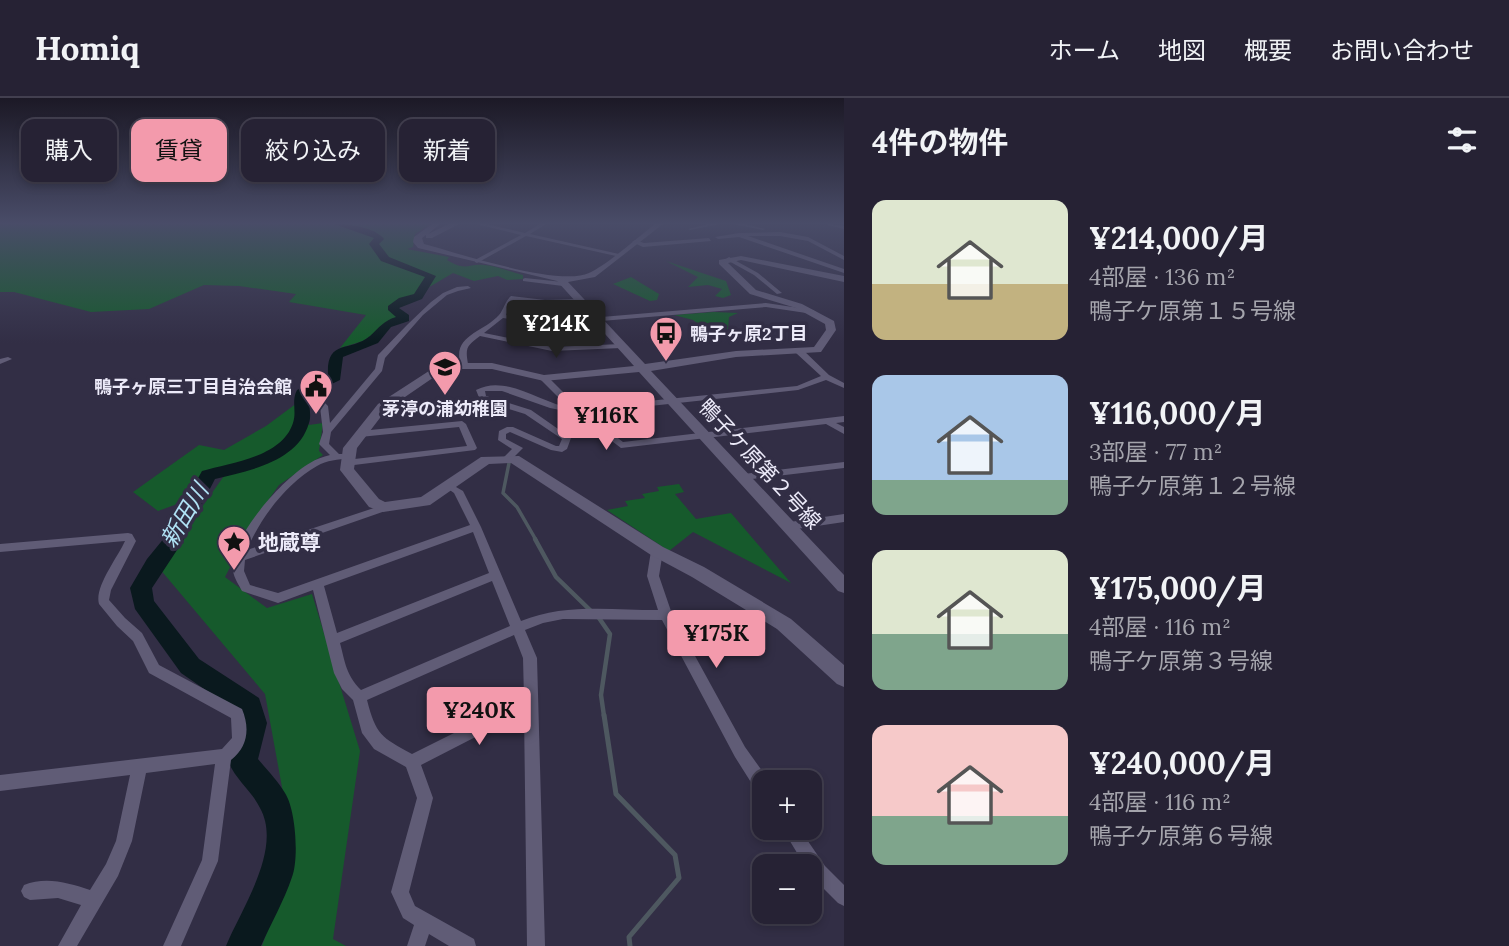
<!DOCTYPE html>
<html lang="ja">
<meta charset="utf-8">
<style>
:root{--surface:#262234;--page:#322f40;--text:#f1f3f6;--muted:#a4a4ac;--line:#423f4f;--accent:#f39aac}
body{margin:0;font-family:Lora,"Noto Sans JP",serif;background:var(--page);color:var(--text);height:100vh;display:flex;flex-direction:column;font-size:26px;white-space:nowrap}
*{box-sizing:border-box;margin:0}
p{font-size:23px;color:var(--muted)}
.icon{flex:none;width:38px;height:38px;fill:none;stroke:currentColor;stroke-width:2;stroke-linecap:round;stroke-linejoin:round}
.map{position:relative;flex:1;overflow:hidden}
.details{display:flex;flex-direction:column;background:var(--surface);width:665px}
.details>*{flex:none}
.hud{position:absolute;left:21px;top:21px;width:665px;height:63px;display:flex;gap:14px}
.tools{position:absolute;left:752px;top:672px;display:grid;gap:14px}
.tools a{display:grid;place-items:center;width:70px;height:70px;border-radius:14px;background:var(--surface);box-shadow:0 4px 10px #0003,0 0 0 2px var(--line);font-size:35px}
.price{position:absolute;translate:-50% -60px;padding:0 16px;border-radius:7px;background:var(--accent);color:#111;font-size:23px;line-height:46px;filter:drop-shadow(0 2px 4px #0008)}
.price::after{content:'';position:absolute;left:50%;top:42px;width:21px;height:16px;margin-left:-10px;background:inherit;clip-path:polygon(0 0,100% 0,50% 100%)}
.price.on{background:#222;color:#fff}
ul{padding:0;list-style:none}
li{display:flex;align-items:center;gap:21px;height:175px;padding:0 28px}
li span{display:grid;place-items:center;flex:none;width:196px;height:140px;border-radius:14px;color:#555}
li>.icon{margin-inline-start:auto}
span .icon{width:84px;height:84px;fill:#fffc;stroke-width:1}
li b{font-size:30px}
h2{display:flex;justify-content:space-between;align-items:center;height:84px;padding:0 28px;font-size:30px}
.pill{padding:0 24px;border-radius:14px;background:var(--surface);box-shadow:0 4px 10px #0003,0 0 0 2px var(--line);font-size:24px;line-height:63px}
.pill.on{background:var(--accent);color:#111}
header{display:flex;align-items:center;gap:42px;box-sizing:border-box;height:98px;padding:0 35px;background:var(--surface);border-bottom:2px solid var(--line)}
header strong{font-size:33px}
nav{display:flex;gap:38px;margin-inline-start:auto;font-size:24px}
main{display:flex;flex:1;min-height:0}
.map>svg:first-child{display:block}
</style>
<header>
<strong>Homiq</strong>
<nav><a>ホーム</a><a>地図</a><a>概要</a><a>お問い合わせ</a></nav>
</header>
<main>
<div class="map">
<svg width="844" height="848" viewBox="0 0 844 848">
<rect width="100%" height="100%" fill="#322e45"/>
<g fill="#165a2c">
<path d="M0,126H430L415,136L413,149L407,151L449,159L447,162C466,174 469,165 484,167C497,168 511,174 523,177V181L507,182L498,178L474,183L453,175L392,211L401,217L363,243L340,250L366,217L289,204L296,196L239,188L204,187L149,211L91,214L14,194H0Z"/>
<polygon points="666,163 726,183 731,197 723,200 715,198 722,191 708,187 688,189 698,179"/>
<polygon points="631,179 659,196 657,202 650,203 613,186"/>
<polygon points="714,214 738,215 729,219 728,231 708,233 693,222 674,217"/>
<polygon points="297,305 310,306 306,319 309,327 323,325 319,353 323,357 279,387 255,421 225,479 267,510 312,496 360,653 333,841 346,848 262,848 294,755 265,596 159,470 226,375 207,375 180,405 158,413 133,394 199,347 224,352 266,328"/>
<polygon points="679,386 684,394 675,396 696,421 731,415 791,485 693,434 669,453 607,412 628,408 625,403 645,400 642,396 659,393 657,389"/>
</g>
<g fill="none" stroke-linecap="round" stroke-linejoin="round">
<polyline stroke="#4e5860" stroke-width="3.5" points="509,365 503,395 517,409 536,442"/>
<g stroke="#4e5860" stroke-width="4.5">
<polyline points="535,441 556,479 591,513"/>
<polyline points="599,520 610,536 601,597 604,618"/>
</g>
<polyline stroke="#4e5860" stroke-width="5" points="604,617 616,696 675,757 679,780 629,839 630,848"/>
<path fill="#0a191e" fill-rule="evenodd" d="M334,126C348,126 375,129 384,141L379,146L389,159L436,178L422,201L399,210L409,217V223L391,229L378,245L343,259L340,282L309,297C308,306 312,316 309,325C298,364 248,373 215,381L183,443L152,490L154,503L199,561L259,600L267,625L258,661C267,672 278,683 285,695C296,712 299,761 292,779C284,803 271,825 261,848H226C241,811 283,751 260,710C252,693 236,682 229,665L241,625L239,615L181,575L135,511L130,490L147,461L165,439L202,373C231,365 282,359 293,325C297,313 291,303 297,292L328,278C326,240 349,255 370,238C380,229 383,223 396,219L388,212V208L399,200L414,196L425,179L381,163L369,146L374,140Z"/>
<g fill="#605c76" fill-rule="evenodd">
<polygon points="476,126 486,126 525,135 540,126 546,126 530,136 619,156 616,158 526,138 477,165 475,164 475,162 521,137"/>
<polygon points="708,126 720,126 690,132 688,131"/>
<polygon points="733,126 745,126 765,131 763,132"/>
<polygon points="828,126 844,128 844,131 828,127"/>
<polygon points="780,134 808,139 844,158 844,162 808,143 780,138 748,138 844,171 844,175 739,139 718,141 715,139 739,135"/>
<polygon points="709,140 711,143 643,149 632,144 635,142 644,145"/>
<polygon points="729,159 758,175 782,195 777,196 754,177 727,162 726,161"/>
<polygon points="525,180 563,184 566,186 563,188 523,183 523,181"/>
<path d="M457,189L468,188L471,190L458,193L447,197L423,217L385,260L382,273L331,334L329,346L339,356H349L351,358L349,360C338,362 327,362 317,368C287,385 260,420 247,452L383,407H391L392,409L391,411L245,462L244,473L250,487L278,495L470,427L454,395L444,388L449,385L463,393L481,429L521,523C564,505 612,512 658,512L647,478L651,453L653,450H661L663,453L659,478L672,516L745,649L770,684H765V699L759,697L735,659L662,522L563,521L543,525L525,532L537,560L545,848H527L524,614L421,667L433,700L409,794L415,808L474,841L476,848H449L429,836L425,848H407L414,827L403,820L391,794L417,700L406,669L374,651L362,635L353,602L342,591L334,575L313,492L278,505L242,493C239,487 234,480 233,473C228,441 283,380 310,365C316,361 323,359 330,357L319,346L323,334L320,309L315,304L316,302H322L328,308L330,325L375,271L378,257L407,227L431,204L443,195ZM473,434L489,475L337,535L324,488ZM492,483L510,528L361,592C346,577 345,564 340,545ZM514,537L523,560L524,600L412,656C381,639 376,637 367,602Z"/>
<path d="M511,198L545,202L580,201V203L578,204L545,206L513,202L506,217L554,223L766,205L813,212L816,214L813,216L766,209L554,227L503,220L484,235L552,249L621,246L625,248L621,250L552,253L480,238C467,248 465,249 468,266L461,268C451,237 483,235 499,217C504,211 505,203 511,198Z"/>
<path d="M796,251H802L829,277L844,285V290L826,282L798,292L585,315L623,344L844,318V324L836,325L844,329V336L826,326L621,350L575,315L550,310L502,293H485L486,298L531,312L571,340L567,351L562,354L551,352L510,334L506,336V341L523,350L511,362L508,363L503,360L512,351L498,342L499,333L507,329H513L556,348H559L562,341L525,316L480,302L476,292C505,276 540,304 569,310L541,282V278H547L579,310L797,288L821,278L796,255Z"/>
<polygon points="8,259 12,261 0,266 0,261"/>
<polygon points="462,323 466,326 477,350 475,352 346,368 341,365 346,362 467,348 459,329 360,339 356,336 360,333"/>
<polygon points="844,364 844,370 744,382 739,379 744,376"/>
<polygon points="844,416 844,424 790,432 785,428 790,424"/>
<path d="M128,435L132,436L136,443L111,492L109,502L125,520L142,535L159,567L242,611C250,630 248,649 231,662L218,763L181,848H163L202,762L215,666L146,675L132,743L118,778L77,848H58L81,807L58,800L30,802L24,799L21,793L24,787C46,778 69,785 90,792L106,766L116,743L130,677L0,693V677L222,651L232,640L231,620L149,575L133,543L117,528L99,506C94,489 118,459 125,443L0,454V446Z"/>
<polygon points="782,730 799,730 825,768 844,787 844,808 838,805 813,780 810,776 810,768 805,768"/>
</g>
<path fill="#605c76" fill-rule="evenodd" d="M432,126H440L428,136L449,126H459L432,140H426V137L422,140L424,146C458,155 559,189 589,175C607,167 638,139 655,126H663L595,179L568,184L645,266L736,253L814,249L826,232L825,226L796,210L750,196L719,166V162L741,158L844,178V184L741,162L728,165L756,192L802,206L834,223L836,232L821,254L736,259L651,273L844,477V495L838,493L639,274L544,283L492,271H452L440,275L386,312L357,350L354,371L379,401L385,404L421,399L481,359L519,358L663,449L704,469L791,521L844,567V589L837,586L777,531L692,479L651,457L511,365L489,366L430,407L383,414L369,409L340,372L343,350L378,306L432,271L451,265H492L544,277L634,268L557,183L418,150L413,144L414,139Z"/>
</g>
<linearGradient id="sky" x2="0" y2="1"><stop stop-color="#1c1926"/><stop offset="0.51" stop-color="#494c68"/><stop offset="1" stop-color="#494c68" stop-opacity="0"/></linearGradient>
<rect width="844" height="245" fill="url(#sky)"/>
<defs>
<symbol id="bus-pin" viewBox="-11 -11 22 30"><path d="M0 17L-7.5 6A9.5 9.5 0 1 1 7.5 6Z" fill="#f39aac" stroke="#322e45"/><path d="M-5-6H5V4H4V6H2V4H-2V6H-4V4H-5ZM-3.5-4V0h7V-4ZM-3.5 1.2v1.5H-2V1.2ZM2 1.2v1.5H3.5V1.2Z" fill="#111"/></symbol>
<symbol id="school-pin" viewBox="-11 -11 22 30"><path d="M0 17L-7.5 6A9.5 9.5 0 1 1 7.5 6Z" fill="#f39aac" stroke="#322e45"/><path d="M0-5L7-2L0 1L-7-2ZM-4 1L0 2.5L4 1V4Q0 6-4 4Z" fill="#111"/></symbol>
<symbol id="civic-pin" viewBox="-11 -11 22 30"><path d="M0 17L-7.5 6A9.5 9.5 0 1 1 7.5 6Z" fill="#f39aac" stroke="#322e45"/><path d="M-.6-6.5H3V-4.5H.6V-3L4-1V1h2V6H-6V1h2V-1L-.6-3ZM-1.2 2.5V6h2.4V2.5Z" fill="#111"/></symbol>
<symbol id="sight-pin" viewBox="-11 -11 22 30"><path d="M0 17L-7.5 6A9.5 9.5 0 1 1 7.5 6Z" fill="#f39aac" stroke="#322e45"/><path d="M0-6L1.8-2.2L6-1.7L2.9 1.2L3.7 5.4L0 3.3L-3.7 5.4L-2.9 1.2L-6-1.7L-1.8-2.2Z" fill="#111"/></symbol>
</defs>
<g fill-rule="evenodd">
<use href="#bus-pin" x="647" y="216" width="38" height="52"/>
<use href="#school-pin" x="426" y="250" width="38" height="52"/>
<use href="#civic-pin" x="297" y="269" width="38" height="52"/>
<use href="#sight-pin" x="215" y="425" width="38" height="52"/>
</g>
<g text-anchor="middle" dominant-baseline="central" stroke-width="7" stroke-linejoin="round" paint-order="stroke">
<g font-size="18" font-weight="bold" fill="#eceaf9" stroke="#322e45" text-anchor="start">
<text x="690" y="235">鴨子ヶ原2丁目</text>
<text x="292" y="288" text-anchor="end">鴨子ヶ原三丁目自治会館</text>
<text x="445" y="310" text-anchor="middle">茅渟の浦幼稚園</text>
</g>
<g font-size="21" fill="#eceaf9" stroke="#322e45">
<text transform="translate(760 366) rotate(47)">鴨子ケ原第２号線</text>
</g>
<g font-size="21" font-weight="bold" fill="#eceaf9" stroke="#322e45" text-anchor="start">
<text x="258" y="444">地蔵尊</text>
</g>
<g font-size="23" font-style="italic" fill="#b0e2f5" stroke="#322e45">
<text transform="translate(184 417) rotate(-59)">新田川</text>
</g>
</g>
</svg>
<div class="tools">
<a>+</a>
<a>−</a>
</div>
<b class="price on" style="left:556px;top:262px">¥214K</b>
<b class="price" style="left:606px;top:354px">¥116K</b>
<b class="price" style="left:716px;top:572px">¥175K</b>
<b class="price" style="left:479px;top:649px">¥240K</b>
<div class="hud">
<a class="pill">購入</a>
<a class="pill on">賃貸</a>
<a class="pill">絞り込み</a>
<a class="pill">新着</a>
</div>
</div>
<section class="details">
<h2>4件の物件<svg class="icon" aria-label="filters" viewBox="0 0 24 24"><path d="M4 7h16M4 17h16"/><circle cx="9" cy="7" r="2"/><circle cx="15" cy="17" r="2"/></svg></h2>
<ul>
<li><span style="background:linear-gradient(#dfe7d0 60%,#c2b280 0)"><svg class="icon" aria-label="home" viewBox="0 0 24 24"><path d="M3 11l9-7 9 7M6 9v11h12V9"/></svg></span><div><b>¥214,000/月</b><p>4部屋 · 136 m²</p><p>鴨子ケ原第１５号線</p></div></li>
<li><span style="background:linear-gradient(#a9c7e8 75%,#7fa58c 0)"><svg class="icon" aria-label="home" viewBox="0 0 24 24"><path d="M3 11l9-7 9 7M6 9v11h12V9"/></svg></span><div><b>¥116,000/月</b><p>3部屋 · 77 m²</p><p>鴨子ケ原第１２号線</p></div></li>
<li><span style="background:linear-gradient(#dfe7d0 60%,#7fa58c 0)"><svg class="icon" aria-label="home" viewBox="0 0 24 24"><path d="M3 11l9-7 9 7M6 9v11h12V9"/></svg></span><div><b>¥175,000/月</b><p>4部屋 · 116 m²</p><p>鴨子ケ原第３号線</p></div></li>
<li><span style="background:linear-gradient(#f6c9c9 65%,#7fa58c 0)"><svg class="icon" aria-label="home" viewBox="0 0 24 24"><path d="M3 11l9-7 9 7M6 9v11h12V9"/></svg></span><div><b>¥240,000/月</b><p>4部屋 · 116 m²</p><p>鴨子ケ原第６号線</p></div></li>
</ul>
</section>
</main>
